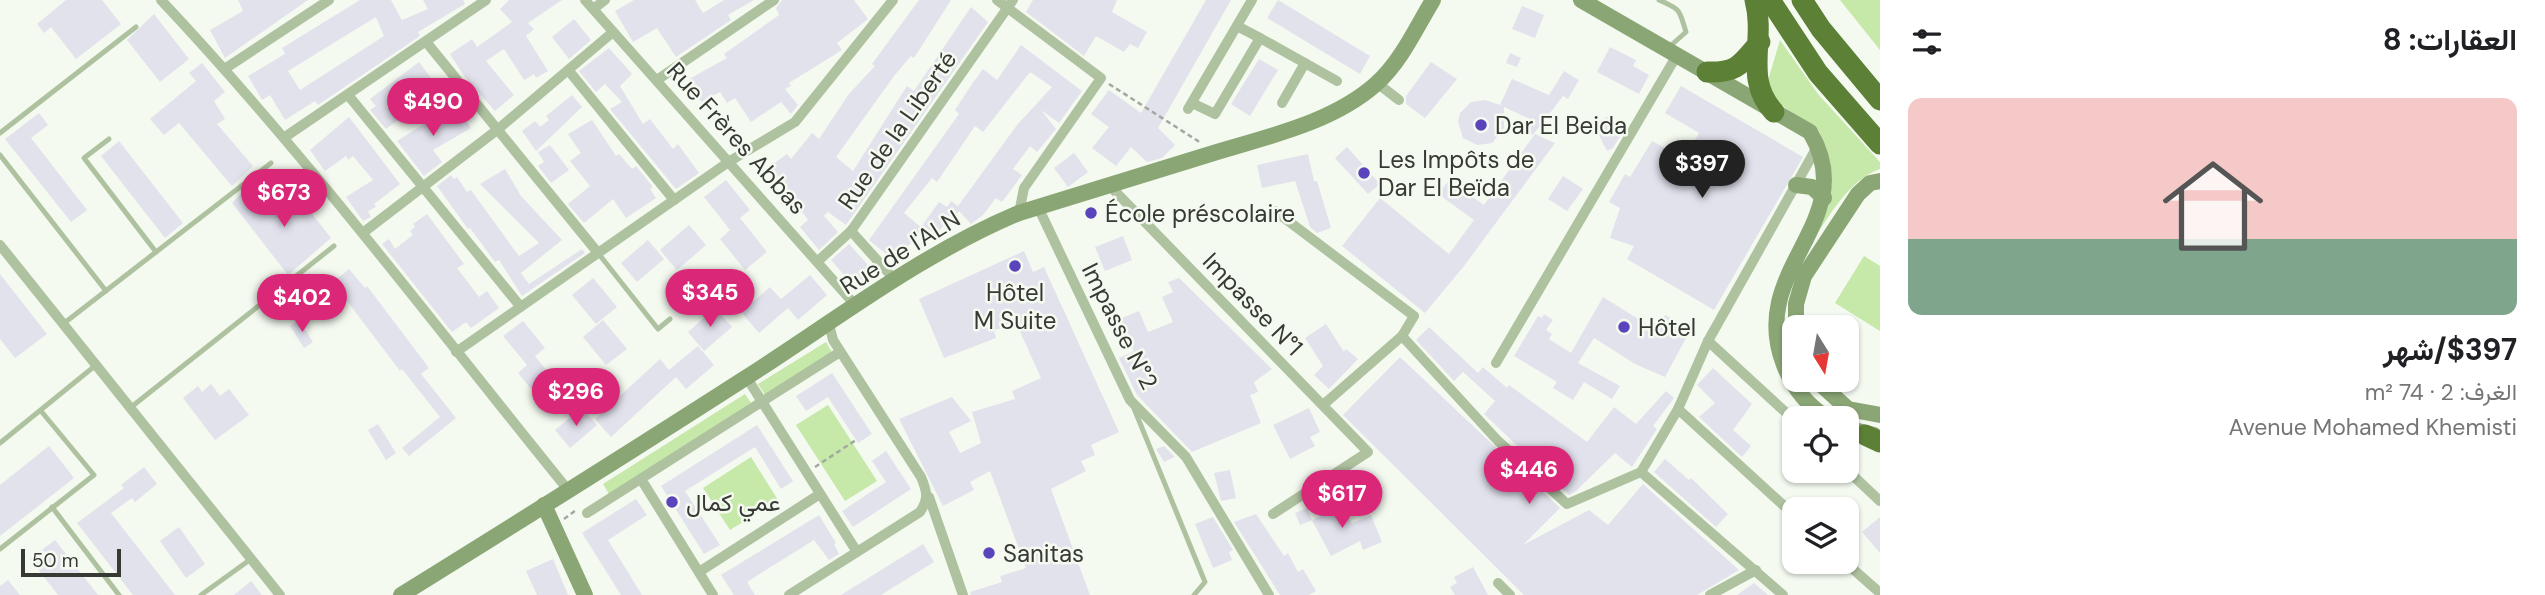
<!DOCTYPE html>
<html lang="ar">
<meta charset="utf-8">
<style>
:root{--surface:#fff;--page:#f6f6f6;--text:#202124;--muted:#757577;--accent:#db2777}
body{margin:0;font-family:"DM Sans",Vazirmatn,sans-serif;background:var(--page);color:var(--text);direction:rtl;height:100vh;display:flex;flex-direction:column;font-size:26px;white-space:nowrap}
*{box-sizing:border-box;margin:0}
p{font-size:23px;color:var(--muted)}
.icon{flex:none;width:38px;height:38px;fill:none;stroke:currentColor;stroke-width:2;stroke-linecap:round;stroke-linejoin:round}
.map{position:relative;flex:1;overflow:hidden;direction:ltr}
.side{display:flex;flex-direction:column;background:var(--surface);width:665px}
.side>*{flex:none}
.needle{width:46px;rotate:169deg}
.controls{position:absolute;left:1782px;top:315px;display:grid;gap:14px}
.controls a{display:grid;place-items:center;width:77px;height:77px;border-radius:14px;background:var(--surface);box-shadow:0 2px 5px #0004;font-size:35px}
.scale{position:absolute;left:21px;bottom:18px;width:100px;box-sizing:border-box;padding-left:7px;border:4px solid #373935;border-top:0;font-size:19px;line-height:24px;white-space:nowrap;color:#373935;-webkit-text-stroke:5px #f4faf0;paint-order:stroke}
.price{position:absolute;translate:-50% -60px;padding:0 16px;border-radius:24px;background:var(--accent);color:#fff;font-size:23px;line-height:46px;filter:drop-shadow(0 2px 4px #0008)}
.price::after{content:'';position:absolute;left:50%;top:42px;width:21px;height:16px;margin-left:-10px;background:inherit;clip-path:polygon(0 0,100% 0,50% 100%)}
.price.on{background:#222;color:#fff}
ul{padding:0;list-style:none}
li{display:grid;align-content:center;gap:14px;height:371px;padding:0 28px}
li span{display:grid;place-items:center;height:217px;border-radius:14px;color:#555}
li>.icon{margin-inline-start:auto}
span .icon{width:126px;height:126px;fill:#fffc;stroke-width:1}
li b{font-size:30px}
h2{display:flex;justify-content:space-between;align-items:center;height:84px;padding:0 28px;font-size:30px}
main{display:flex;flex:1;min-height:0}
.map>svg:first-child{display:block}
</style>
<main>
<section class="side">
<h2>العقارات: 8<svg class="icon" aria-label="filters" viewBox="0 0 24 24"><path d="M4 7h16M4 17h16"/><circle cx="9" cy="7" r="2"/><circle cx="15" cy="17" r="2"/></svg></h2>
<ul>
<li><span style="background:linear-gradient(#f6c9c9 65%,#7fa58c 0)"><svg class="icon" aria-label="home" viewBox="0 0 24 24"><path d="M3 11l9-7 9 7M6 9v11h12V9"/></svg></span><div><b>$397/شهر</b><p>الغرف: 2 · 74 m²</p><p>Avenue Mohamed Khemisti</p></div></li>
</ul>
</section>
<div class="map">
<svg width="1880" height="595" viewBox="0 0 1880 595">
<rect width="100%" height="100%" fill="#f4faf0"/>
<g fill="#c6e8a9">
<polygon points="1840,0 1880,0 1880,50"/>
<path d="M1780,40L1818,94L1880,162V169C1847,180 1826,222 1807,249L1828,208L1832,183L1829,159L1819,131L1771,98L1767,84Z"/>
<polygon points="1864,256 1880,266 1880,331 1835,303"/>
<polygon points="826,342 832,352 765,395 758,384"/>
<polygon points="745,394 751,403 609,494 603,484"/>
<polygon points="828,405 877,481 845,501 796,425"/>
<polygon points="751,457 778,500 730,530 703,488"/>
</g>
<g fill="#e2e2ed" fill-rule="evenodd">
<polygon points="66,0 102,0 121,24 76,59 51,27 44,33 37,24"/>
<polygon points="238,0 308,0 225,58 210,30 243,11"/>
<path d="M360,0H391L402,20L428,9L423,0H463L465,4L418,32L420,36L318,105L315,101L285,120L270,95L262,100L248,76L285,54L282,48ZM376,17L384,36L300,90L288,71Z"/>
<polygon points="509,0 562,0 528,23 534,29 526,36 548,71 536,78 534,74 524,80 504,49 486,61 514,95 495,111 464,76 450,54 472,39 477,47 512,22 500,9"/>
<polygon points="634,0 695,0 703,13 724,0 754,0 728,15 731,20 676,57 657,28 633,42 615,11"/>
<polygon points="782,0 854,0 868,19 837,43 842,50 789,83 791,86 785,89 798,105 791,114 781,102 751,122 735,98 727,103 720,92 701,102 689,79 727,58 724,54 779,15 776,8"/>
<polygon points="919,0 951,0 914,58 911,56 894,76 836,157 853,171 907,86 914,91 971,7 988,22 846,225 828,212 824,216 838,232 819,250 800,227 808,220 769,167 787,154 791,159 812,133 819,139 849,94 875,66 872,64"/>
<polygon points="1033,0 1117,0 1112,12 1147,32 1138,48 1130,44 1124,52 1096,36 1084,56 1026,12"/>
<polygon points="1206,0 1231,0 1158,128 1175,145 1162,158 1147,162 1131,147 1116,166 1092,148 1109,127 1091,114 1109,90 1141,113"/>
<polygon points="1278,0 1370,56 1360,74 1267,18"/>
<polygon points="1522,6 1544,15 1535,38 1512,29"/>
<polygon points="154,14 189,59 160,82 127,40"/>
<polygon points="574,19 591,40 569,59 552,37"/>
<polygon points="1021,45 1082,91 1059,123 1041,110 1056,129 1037,152 1030,146 1013,169 1022,175 1002,202 996,198 983,215 971,224 959,211 947,228 943,226 935,237 921,227 939,202 947,207 951,201 958,206 1017,125 1052,87 1030,72 983,132 975,126 937,182 932,178 904,213 922,228 896,262 869,240 959,114 955,110 970,87 983,69 997,80"/>
<polygon points="1610,47 1636,60 1633,66 1649,75 1639,94 1597,72"/>
<polygon points="609,48 632,74 620,86 643,124 650,119 673,149 678,144 699,173 676,189 610,109 622,102 605,84 596,92 579,71"/>
<polygon points="1510,53 1521,58 1517,67 1506,63"/>
<polygon points="1259,59 1278,70 1250,116 1231,104"/>
<polygon points="419,62 440,90 386,129 370,110 376,106 370,99"/>
<polygon points="1431,62 1457,79 1425,118 1406,104 1406,96"/>
<polygon points="202,63 225,92 214,101 225,119 217,124 253,166 232,186 179,123 164,135 150,119 196,81 189,73"/>
<polygon points="1564,71 1579,80 1568,99 1563,96 1533,135 1523,128 1530,119 1504,107 1504,128 1492,143 1477,145 1463,138 1458,122 1460,113 1471,102 1485,100 1500,105 1512,79 1549,95"/>
<polygon points="1681,86 1803,157 1714,310 1627,259 1634,246 1610,238 1620,208 1609,202 1625,174 1630,177 1652,141 1684,158 1699,133 1665,113"/>
<polygon points="572,95 582,107 536,151 522,131 535,121 540,127 549,120 546,116"/>
<polygon points="456,104 471,128 433,150 442,162 424,176 397,141"/>
<polygon points="39,113 48,125 31,138 87,210 71,222 5,139"/>
<polygon points="1609,116 1613,124 1621,121 1625,128 1613,148 1607,151 1593,124"/>
<polygon points="349,117 400,184 374,204 376,207 368,211 371,217 363,221 346,197 373,180 353,156 348,160 346,156 325,171 310,150"/>
<polygon points="592,120 616,156 619,154 632,169 636,166 653,187 650,189 656,198 626,218 613,199 584,223 568,204 590,186 570,161 581,153 568,134"/>
<polygon points="1535,134 1555,143 1464,266 1425,313 1342,246 1380,198 1449,254 1474,220 1438,194 1449,180 1484,205"/>
<polygon points="119,141 183,223 165,238 101,156"/>
<polygon points="550,145 569,170 551,183 538,166 544,162 538,152"/>
<polygon points="1347,147 1380,184 1368,194 1335,158"/>
<polygon points="1074,153 1088,172 1068,187 1054,168"/>
<polygon points="1308,154 1314,181 1317,181 1331,228 1317,233 1310,227 1295,181 1262,188 1257,165"/>
<polygon points="505,169 521,196 562,240 521,273 529,284 582,249 585,253 522,296 499,260 495,262 470,228 468,229 437,186 451,175 454,179 457,177 467,192 471,190 519,256 539,243 480,184"/>
<polygon points="1563,176 1583,189 1567,211 1548,199"/>
<polygon points="726,180 750,210 740,218 767,252 745,270 720,239 730,230 704,197"/>
<polygon points="246,189 265,213 294,191 331,238 288,275 232,203"/>
<polygon points="427,214 464,264 457,268 479,297 487,291 499,308 471,328 466,322 452,332 382,244 389,239 395,249 413,235 410,231 415,227 413,224"/>
<polygon points="689,225 706,245 677,270 660,250"/>
<polygon points="1123,236 1132,260 1105,271 1095,247"/>
<polygon points="648,240 664,259 637,282 621,263"/>
<polygon points="849,244 877,275 858,291 831,260"/>
<polygon points="1024,251 1033,272 1044,267 1119,432 1091,445 1095,455 1081,461 1086,471 1051,489 1090,595 971,595 970,592 1002,582 1000,576 1026,568 990,471 970,482 974,490 943,506 899,419 952,397 971,421 949,432 960,453 981,443 972,412 1015,399 1012,391 1041,378 1017,325 994,330 996,338 944,358 919,299"/>
<polygon points="349,269 365,288 367,286 429,368 421,374 456,418 409,456 402,448 440,417 402,369 400,371 347,301 323,320 308,302"/>
<polygon points="0,274 47,334 15,358 0,339"/>
<polygon points="810,275 827,295 798,320 788,308 759,333 741,312 770,287 781,299"/>
<polygon points="593,278 617,307 596,324 572,295"/>
<polygon points="1179,278 1272,369 1254,382 1258,392 1250,395 1261,423 1192,452 1137,395 1119,358 1134,351 1117,320 1139,311 1148,332 1173,322 1162,297 1173,292 1168,282"/>
<polygon points="1603,297 1656,330 1665,315 1691,329 1665,377 1635,364 1594,338 1578,363 1620,386 1612,399 1584,382 1573,400 1553,388 1557,382 1514,356 1538,316 1542,318 1544,314 1553,320 1546,330 1552,334 1549,339 1571,353"/>
<polygon points="715,308 732,327 704,351 688,332"/>
<polygon points="299,320 313,342 304,348 290,326"/>
<polygon points="603,320 627,349 606,365 583,337"/>
<polygon points="523,321 545,348 535,356 558,385 540,400 518,373 527,365 503,336"/>
<polygon points="1326,324 1344,352 1346,349 1358,359 1329,389 1314,375 1323,366 1305,338"/>
<polygon points="1429,327 1478,373 1483,367 1507,388 1509,385 1587,442 1614,407 1636,424 1666,391 1674,398 1653,426 1657,429 1632,467 1615,453 1576,491 1569,495 1484,414 1495,401 1463,372 1454,381 1416,340"/>
<polygon points="698,346 714,365 686,389 676,377 611,437 595,419 660,359 669,370"/>
<polygon points="1400,357 1560,508 1523,545 1589,510 1608,525 1643,484 1739,570 1697,595 1524,595 1343,415"/>
<polygon points="1713,368 1752,404 1733,430 1751,446 1742,457 1699,417 1715,403 1697,385"/>
<polygon points="832,373 872,434 858,443 828,397 806,411 796,396"/>
<polygon points="211,384 220,396 229,389 249,415 215,440 183,398 198,386 202,392"/>
<polygon points="582,408 597,425 570,448 555,430"/>
<polygon points="1309,408 1320,432 1310,437 1315,446 1290,459 1273,425"/>
<polygon points="378,424 396,453 386,460 368,430"/>
<polygon points="757,425 793,481 781,489 755,447 685,491 720,545 704,554 661,486"/>
<polygon points="49,446 74,478 0,536 0,485"/>
<polygon points="1164,446 1175,457 1164,462 1156,449"/>
<polygon points="886,451 911,489 853,527 842,511 886,482 872,461"/>
<polygon points="1665,459 1689,480 1691,478 1728,514 1716,527 1654,472"/>
<polygon points="144,467 157,484 135,502 132,498 111,513 175,595 133,595 77,523 124,488 121,485"/>
<polygon points="1230,470 1236,498 1221,501 1214,473"/>
<polygon points="636,499 647,515 608,540 642,595 621,595 582,533"/>
<polygon points="1342,505 1352,523 1371,515 1382,542 1363,550 1360,541 1331,556 1312,520 1300,525 1295,513 1307,508 1312,520"/>
<polygon points="1256,514 1284,556 1288,553 1298,572 1303,569 1316,591 1309,595 1280,595 1234,522"/>
<polygon points="819,515 836,543 834,544 839,554 829,560 814,540 747,582 755,595 734,595 721,575"/>
<polygon points="1213,517 1233,550 1229,552 1232,560 1213,568 1195,524"/>
<polygon points="1880,517 1880,553 1862,532"/>
<polygon points="179,527 205,564 186,578 160,541"/>
<polygon points="55,540 98,595 58,595 30,559"/>
<polygon points="923,544 934,562 881,595 841,595"/>
<polygon points="553,559 568,595 537,595 526,571"/>
<polygon points="1473,567 1488,595 1455,595 1450,587 1457,583 1454,577"/>
<polygon points="8,580 20,595 0,595 0,586"/>
<polygon points="251,581 262,595 234,595"/>
<polygon points="1754,583 1768,595 1737,595"/>
</g>
<g fill="none" stroke-linecap="round" stroke-linejoin="round">
<g stroke="#a3a8a0" stroke-width="2.5" stroke-dasharray="5 3.5" stroke-linecap="butt">
<polyline points="1109,84 1201,143"/>
<polyline points="815,467 856,440"/>
<polyline points="564,519 576,510"/>
</g>
<g stroke="#afc2a0" stroke-width="5">
<path d="M1659,0C1682,10 1679,10 1686,32L1668,48"/>
<polyline points="0,133 136,27"/>
<polyline points="109,139 84,158 156,252"/>
<polyline points="0,155 106,291"/>
<polyline points="598,253 658,329 670,319"/>
<polyline points="63,324 271,163"/>
<polyline points="1133,406 1205,582 1194,595"/>
<polyline points="130,408 334,246"/>
<polyline points="0,443 96,365"/>
<polyline points="52,507 119,595"/>
<polyline points="0,549 94,475 41,411"/>
<polyline points="201,595 251,559"/>
</g>
<g stroke="#afc2a0" stroke-width="10">
<path d="M161,0C307,155 434,325 568,490"/>
<polyline points="585,0 856,306"/>
<polyline points="997,0 1101,78 1024,188 1019,213"/>
<polyline points="593,9 605,0"/>
<polyline points="1237,26 1260,38"/>
<polyline points="427,43 598,253"/>
<polyline points="226,68 329,0"/>
<polyline points="569,71 674,200"/>
<polyline points="657,80 774,0"/>
<polyline points="1377,83 1399,100"/>
<polyline points="348,95 520,306"/>
<polyline points="1192,103 1215,114 1260,38 1337,81"/>
<polyline points="1282,103 1305,63"/>
<polyline points="1188,109 1252,0"/>
<polyline points="285,137 486,0"/>
<polyline points="1109,185 1368,452 1273,514"/>
<polyline points="1038,207 1130,400 1186,457 1269,595"/>
<polyline points="1275,211 1414,316 1402,336 1323,405"/>
<polyline points="364,232 497,130 613,32"/>
<polyline points="0,245 280,595"/>
<polyline points="818,261 851,231"/>
<polyline points="894,279 851,231 1013,0"/>
<polyline points="1402,336 1498,441 1567,504 1641,472"/>
<polyline points="1708,341 1794,420"/>
<polyline points="456,352 730,161 795,122 893,0"/>
<polyline points="1496,363 1677,55"/>
<polyline points="747,378 857,552"/>
<polyline points="1678,409 1794,515"/>
<polyline points="1846,469 1880,501"/>
<polyline points="641,479 713,595"/>
<polyline points="929,497 963,595"/>
<polyline points="587,513 840,352"/>
<polyline points="1845,562 1880,593"/>
<polyline points="699,572 820,494"/>
<polyline points="1498,583 1510,595"/>
<path d="M789,595L920,512C929,499 927,491 921,477L833,340L829,324"/>
<polyline points="1710,595 1756,570"/>
<polyline points="1783,595 1641,472 1678,409 1708,341 1817,147"/>
</g>
<g stroke="#8ba675" stroke-width="16">
<path d="M1581,0L1810,132C1863,222 1746,268 1784,365C1793,388 1807,405 1827,418"/>
<polyline points="1796,185 1812,187 1824,198"/>
<polyline points="1796,327 1796,304 1804,276 1858,194 1870,183 1880,181"/>
<polyline points="1816,380 1848,409 1880,415"/>
<polyline points="1846,428 1874,435"/>
<polyline points="544,505 585,595"/>
<path d="M401,595C517,523 632,451 747,377C836,320 921,254 1019,213C1081,194 1142,175 1204,156C1260,138 1330,125 1376,84C1401,62 1416,28 1433,0"/>
</g>
<g stroke="#5c8136" stroke-width="21">
<path d="M1755,0C1766,41 1743,79 1774,112"/>
<polyline points="1770,0 1818,73 1880,144"/>
<polyline points="1802,0 1821,29 1880,100"/>
<path d="M1707,72C1738,73 1741,64 1760,42"/>
<polyline points="1865,435 1880,442"/>
</g>
</g>
<g fill="#5a44bc" stroke="#f4faf0" stroke-width="2.5">
<circle cx="1481" cy="125" r="7"/>
<circle cx="1364" cy="173" r="7"/>
<circle cx="1091" cy="213" r="7"/>
<circle cx="1015" cy="266" r="7"/>
<circle cx="1624" cy="327" r="7"/>
<circle cx="672" cy="502" r="7"/>
<circle cx="989" cy="553" r="7"/>
</g>
<g text-anchor="middle" dominant-baseline="central" stroke-width="5" stroke-linejoin="round" paint-order="stroke">
<g font-size="24" fill="#373935" stroke="#f4faf0" text-anchor="start">
<text x="1495" y="125">Dar El Beida</text>
<text x="1378" y="159">Les Impôts de<tspan x="1378" dy="28">Dar El Beïda</tspan></text>
<text x="1105" y="213">École préscolaire</text>
<text x="1015" y="292" text-anchor="middle">Hôtel<tspan x="1015" dy="28">M Suite</tspan></text>
<text x="1638" y="327">Hôtel</text>
<text x="686" y="502">عمي كمال</text>
<text x="1003" y="553">Sanitas</text>
</g>
<g font-size="24" fill="#373935" stroke="#f4faf0">
<text transform="translate(897 130) rotate(-55)">Rue de la Liberté</text>
<text transform="translate(737 138) rotate(48)">Rue Frères Abbas</text>
<text transform="translate(900 252) rotate(-32)">Rue de l'ALN</text>
<text transform="translate(1253 304) rotate(46)">Impasse N°1</text>
<text transform="translate(1120 326) rotate(63)">Impasse N°2</text>
</g>
</g>
</svg>
<div class="controls">
<a><svg class="needle" viewBox="-14 -14 28 28"><path d="M0-13l5 13h-10z" fill="#e53935"/><path d="M0 13l5-13h-10z" fill="#757577"/></svg></a>
<a><svg class="icon" aria-label="locate" viewBox="0 0 24 24"><circle cx="12" cy="12" r="6"/><path d="M12 2v4M12 18v4M2 12h4M18 12h4"/></svg></a>
<a><svg class="icon" aria-label="layers" viewBox="0 0 24 24"><path d="M12 4l9 5-9 5-9-5zM3 14l9 5 9-5"/></svg></a>
</div>
<div class="scale">50 m</div>
<b class="price" style="left:433px;top:138px">$490</b>
<b class="price on" style="left:1702px;top:200px">$397</b>
<b class="price" style="left:284px;top:229px">$673</b>
<b class="price" style="left:710px;top:329px">$345</b>
<b class="price" style="left:302px;top:334px">$402</b>
<b class="price" style="left:576px;top:428px">$296</b>
<b class="price" style="left:1529px;top:506px">$446</b>
<b class="price" style="left:1342px;top:530px">$617</b>
</div>
</main>
